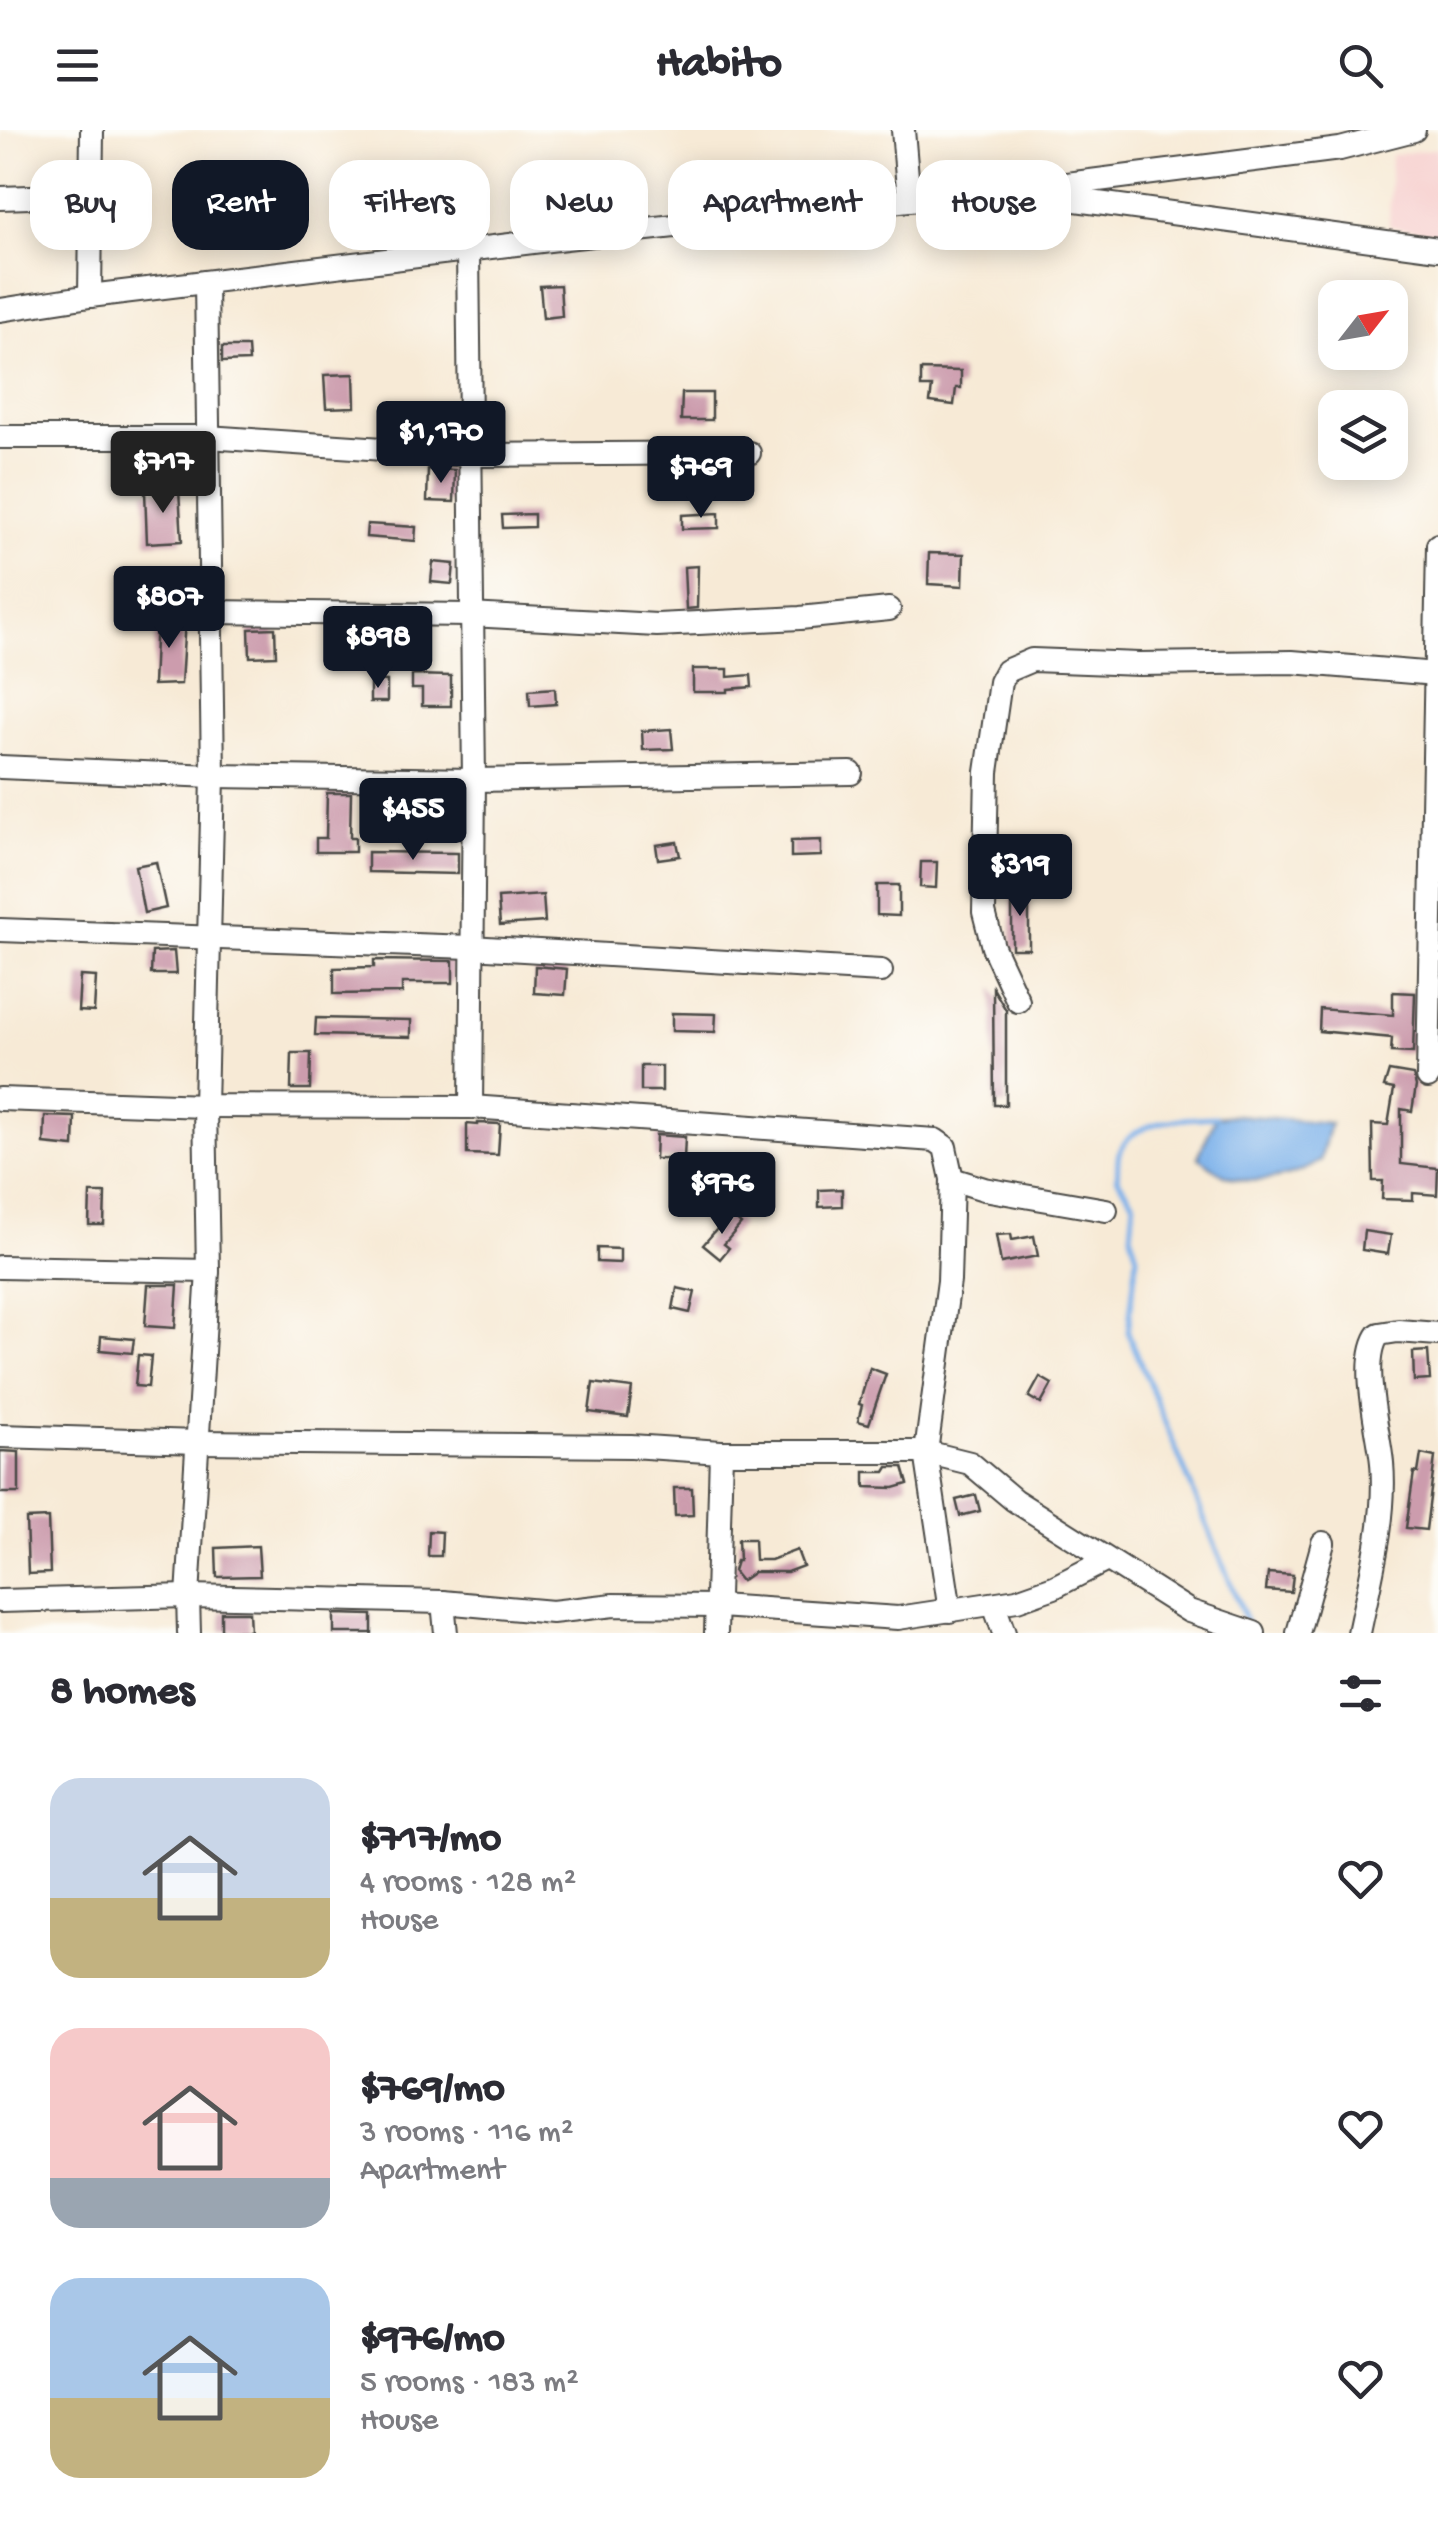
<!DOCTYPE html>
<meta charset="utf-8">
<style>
:root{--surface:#fff;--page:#f7f7f7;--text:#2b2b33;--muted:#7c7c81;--accent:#111827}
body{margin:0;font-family:"Gochi Hand",sans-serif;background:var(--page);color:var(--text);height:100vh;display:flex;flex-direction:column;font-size:38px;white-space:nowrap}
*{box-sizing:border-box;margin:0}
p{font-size:32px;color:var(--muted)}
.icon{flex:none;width:55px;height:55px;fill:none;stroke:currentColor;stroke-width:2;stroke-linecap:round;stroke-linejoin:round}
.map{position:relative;height:1503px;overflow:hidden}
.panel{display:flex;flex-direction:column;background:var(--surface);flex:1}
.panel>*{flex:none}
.hud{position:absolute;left:30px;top:30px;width:1380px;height:90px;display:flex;gap:20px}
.needle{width:65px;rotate:59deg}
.controls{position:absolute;left:1318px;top:150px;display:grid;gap:20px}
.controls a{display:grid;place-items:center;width:90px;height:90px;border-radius:20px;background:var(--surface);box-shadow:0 5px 25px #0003;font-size:50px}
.price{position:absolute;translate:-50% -85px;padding:0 22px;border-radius:10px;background:var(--accent);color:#fff;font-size:32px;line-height:65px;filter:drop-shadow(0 2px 5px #0008)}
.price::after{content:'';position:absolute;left:50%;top:60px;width:30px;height:22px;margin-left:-15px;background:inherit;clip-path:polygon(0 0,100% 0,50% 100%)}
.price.selected{background:#222;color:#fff}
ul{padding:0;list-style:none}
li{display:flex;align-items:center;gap:30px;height:250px;padding:0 50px}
li span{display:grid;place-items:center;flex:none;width:280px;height:200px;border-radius:30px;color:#555}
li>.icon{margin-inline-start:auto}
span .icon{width:120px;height:120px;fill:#fffc;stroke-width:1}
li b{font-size:42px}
h2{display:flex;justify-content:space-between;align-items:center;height:120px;padding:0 50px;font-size:42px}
.chip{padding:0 35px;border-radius:30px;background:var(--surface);box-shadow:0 5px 25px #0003;font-size:35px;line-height:90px}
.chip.selected{background:var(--accent);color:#fff}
header{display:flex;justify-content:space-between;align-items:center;height:130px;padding:0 50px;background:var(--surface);font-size:45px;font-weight:800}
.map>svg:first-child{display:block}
</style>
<header><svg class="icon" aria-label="menu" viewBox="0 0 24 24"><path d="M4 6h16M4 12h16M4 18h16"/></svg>Habito<svg class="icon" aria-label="search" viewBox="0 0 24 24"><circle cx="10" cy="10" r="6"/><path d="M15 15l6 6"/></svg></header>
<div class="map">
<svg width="1438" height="1503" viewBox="0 0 1438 1503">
<rect width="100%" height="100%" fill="#fdfcf7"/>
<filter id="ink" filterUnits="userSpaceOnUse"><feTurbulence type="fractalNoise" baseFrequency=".01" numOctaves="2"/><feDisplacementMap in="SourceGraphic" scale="20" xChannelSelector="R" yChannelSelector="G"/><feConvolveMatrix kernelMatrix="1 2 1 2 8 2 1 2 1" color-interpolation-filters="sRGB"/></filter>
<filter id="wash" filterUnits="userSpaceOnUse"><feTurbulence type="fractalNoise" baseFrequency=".0048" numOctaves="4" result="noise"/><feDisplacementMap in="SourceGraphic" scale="40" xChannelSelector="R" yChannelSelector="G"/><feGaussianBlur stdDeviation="2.25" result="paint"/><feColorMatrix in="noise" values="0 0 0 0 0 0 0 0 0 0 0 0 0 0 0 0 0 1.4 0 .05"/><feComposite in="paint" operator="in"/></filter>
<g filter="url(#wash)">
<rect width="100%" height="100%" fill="#f7ead6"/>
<polygon fill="#f7d0cf" points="1438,18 1438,104 1389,96 1391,25"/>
<path fill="#7cb1ea" stroke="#546e8a" stroke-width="2.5" d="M1236,985L1330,993L1320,1031C1297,1047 1252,1057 1225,1045C1216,1041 1207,1033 1198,1027L1216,987Z"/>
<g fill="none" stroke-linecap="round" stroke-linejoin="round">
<path stroke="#7cb1ea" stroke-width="5" d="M1216,987C1185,989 1132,988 1119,1023C1117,1030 1118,1041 1117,1048L1134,1072L1131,1105L1137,1126L1128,1202L1246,1491"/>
</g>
<g id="blocks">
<g fill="#cc9cad">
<polygon points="560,155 562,186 543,188 540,156"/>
<polygon points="222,217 248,217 249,231 222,232"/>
<polygon points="921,240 961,241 961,258 956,258 954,275 930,272 932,257 921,257"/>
<polygon points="354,244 355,277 326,278 324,245"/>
<polygon points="682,263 712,263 712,290 681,290"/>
<polygon points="428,339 455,340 454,372 427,371"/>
<polygon points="179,360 182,411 147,413 145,361"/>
<polygon points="719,383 719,398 682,399 682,385"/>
<polygon points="534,384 534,397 503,398 502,385"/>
<polygon points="367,394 416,397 415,411 366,407"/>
<polygon points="929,423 964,424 963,456 928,454"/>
<polygon points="433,432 454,434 452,454 431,452"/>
<polygon points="698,436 697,478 686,479 684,437"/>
<polygon points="156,488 185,489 181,554 153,555"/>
<polygon points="275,498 276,526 250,527 249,499"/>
<polygon points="376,499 404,499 403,525 375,524"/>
<polygon points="693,539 728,539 728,547 751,545 752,557 728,559 728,562 693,562"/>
<polygon points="412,545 451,546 451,576 422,576 422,559 412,559"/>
<polygon points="370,550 387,551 387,572 370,572"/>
<polygon points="555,558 556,574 530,576 529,560"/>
<polygon points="671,599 673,619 643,620 642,601"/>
<polygon points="327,663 351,663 350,708 355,708 355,722 316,722 316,708 326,708"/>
<polygon points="821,710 821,726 791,727 791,711"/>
<polygon points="677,712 680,726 658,729 656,715"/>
<polygon points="368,722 458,723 458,744 368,742"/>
<polygon points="156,732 166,778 144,783 135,736"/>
<polygon points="921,732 937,732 936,758 920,757"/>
<polygon points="877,755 899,755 899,786 877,785"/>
<rect x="1012" y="759" width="17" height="60"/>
<polygon points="543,765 545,792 500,795 498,768"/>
<polygon points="174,821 176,844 151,844 152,822"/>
<polygon points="374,830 453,831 453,853 402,853 402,863 334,864 334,838 374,837"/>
<polygon points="535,836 567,839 565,865 534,863"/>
<polygon points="80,846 96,847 94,882 78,881"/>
<polygon points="993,858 1006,880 1006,975 994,975"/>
<polygon points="1393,862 1415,863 1413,923 1391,922 1392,908 1319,901 1320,879 1393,885"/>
<polygon points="672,883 716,884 715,902 672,901"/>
<polygon points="316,888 411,890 411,907 315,905"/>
<polygon points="292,923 311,923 310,959 291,959"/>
<rect x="641" y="936" width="21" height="25"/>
<polygon points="1389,941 1413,945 1416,956 1412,981 1401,979 1401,1034 1438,1038 1437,1065 1413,1063 1413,1070 1382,1069 1383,1051 1373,1051 1372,994 1388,995 1394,959 1384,957"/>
<polygon points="45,986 75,987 74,1017 44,1014"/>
<polygon points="478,993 500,994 498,1025 467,1024 467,994 478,995"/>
<polygon points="656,1005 685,1007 684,1029 655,1029"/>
<polygon points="842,1059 842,1076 819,1077 819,1060"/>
<polygon points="90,1063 105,1063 104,1095 89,1095"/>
<polygon points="730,1084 741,1094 724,1114 729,1118 720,1129 703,1115"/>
<polygon points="1364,1101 1391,1105 1388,1124 1362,1120"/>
<polygon points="1011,1104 1012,1110 1034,1106 1038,1126 1001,1133 996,1105"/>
<polygon points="597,1118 620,1119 620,1133 597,1132"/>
<polygon points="148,1155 178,1155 175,1198 145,1196"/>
<polygon points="677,1158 695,1162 690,1183 673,1179"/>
<polygon points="101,1206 134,1209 132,1223 100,1220"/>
<polygon points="1428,1221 1430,1250 1414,1251 1413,1222"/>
<polygon points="138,1225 151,1226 148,1257 135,1256"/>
<polygon points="870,1238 886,1244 869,1294 858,1291 862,1275 859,1274"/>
<polygon points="1040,1247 1052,1254 1041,1274 1029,1267"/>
<polygon points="593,1253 632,1258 628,1287 589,1282"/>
<polygon points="0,1321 19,1322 19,1363 0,1363"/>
<polygon points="1421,1324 1435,1327 1426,1400 1406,1398 1414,1342 1418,1343"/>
<polygon points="888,1337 903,1337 908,1354 894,1358 865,1357 865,1342 885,1342"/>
<polygon points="674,1358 692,1358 693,1385 675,1386"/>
<polygon points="976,1365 980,1381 960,1386 956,1370"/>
<polygon points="48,1388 50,1443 28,1444 26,1389"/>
<polygon points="429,1401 442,1402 441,1426 428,1426"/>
<polygon points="738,1409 754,1409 755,1430 771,1430 797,1420 803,1436 787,1442 754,1442 741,1451 733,1441 736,1431 739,1431"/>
<polygon points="258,1416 260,1446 217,1447 216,1418"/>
<polygon points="1268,1443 1293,1445 1291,1462 1266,1460"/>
<polygon points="221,1482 249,1482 250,1501 221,1501"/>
<polygon points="334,1484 372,1485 372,1503 334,1503"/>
</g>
</g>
</g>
<g filter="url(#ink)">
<use href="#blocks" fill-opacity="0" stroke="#4a4845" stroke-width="2.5"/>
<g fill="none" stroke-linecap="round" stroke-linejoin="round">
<defs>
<g id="minor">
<polyline points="903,0 909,70"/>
<polyline points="1046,66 1438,119"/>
<polyline points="0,68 90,65"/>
<polyline points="468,120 474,650 471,977"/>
<polyline points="90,166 92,0"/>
<polyline points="0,180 90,166 566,108 909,70 1012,61 1340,19 1414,0"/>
<polyline points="0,307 207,307 472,325 749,323"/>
<polyline points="211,482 470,485 657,495 800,488 889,479"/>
<polyline points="0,637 213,646 474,650 851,643"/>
<polyline points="0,800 470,817 881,841"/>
<polyline points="1018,871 993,817 984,782 987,642 1000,552 1006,541 1032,530 1139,534 1292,532 1436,544"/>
<polyline points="1428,947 1438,415"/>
<polyline points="0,969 205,976 471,977 935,1010 945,1017 952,1049 949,1151 926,1322 950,1481"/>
<polyline points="952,1049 984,1059 1106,1080"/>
<polyline points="0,1137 208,1141"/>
<polyline points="0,1306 199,1312 631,1316 721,1322 926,1322 970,1333 1014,1370 1189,1481 1254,1503"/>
<polyline points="0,1471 188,1466 443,1472 552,1482 614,1475 719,1476 898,1488 1017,1470 1054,1457 1107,1430"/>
<polyline points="443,1472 446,1503"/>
<polyline points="994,1475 1004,1503"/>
<polyline points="189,1503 188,1466 208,1141 205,976 213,646 206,152"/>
<polyline points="716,1503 721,1322"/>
<polyline points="1298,1503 1323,1413"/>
<path d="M1359,1503C1370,1449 1387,1389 1382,1333C1379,1301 1359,1230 1379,1204L1398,1201L1438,1204"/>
</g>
</defs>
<use href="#minor" stroke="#4a4845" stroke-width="26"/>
<use href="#minor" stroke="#fff" stroke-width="22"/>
</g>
</g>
</svg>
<div class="controls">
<a><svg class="needle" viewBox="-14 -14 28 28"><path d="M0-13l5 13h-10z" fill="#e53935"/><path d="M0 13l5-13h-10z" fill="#7c7c81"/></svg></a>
<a><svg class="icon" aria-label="layers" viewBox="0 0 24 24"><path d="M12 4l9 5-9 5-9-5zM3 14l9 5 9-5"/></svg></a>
</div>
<b class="price" style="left:441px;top:356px">$1,170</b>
<b class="price selected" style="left:163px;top:386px">$717</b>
<b class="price" style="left:701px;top:391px">$769</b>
<b class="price" style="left:169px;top:521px">$807</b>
<b class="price" style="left:378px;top:561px">$898</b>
<b class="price" style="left:413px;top:733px">$455</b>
<b class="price" style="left:1020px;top:789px">$319</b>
<b class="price" style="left:722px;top:1107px">$976</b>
<div class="hud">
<a class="chip">Buy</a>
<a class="chip selected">Rent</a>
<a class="chip">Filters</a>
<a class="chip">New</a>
<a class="chip">Apartment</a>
<a class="chip">House</a>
</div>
</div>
<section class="panel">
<h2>8 homes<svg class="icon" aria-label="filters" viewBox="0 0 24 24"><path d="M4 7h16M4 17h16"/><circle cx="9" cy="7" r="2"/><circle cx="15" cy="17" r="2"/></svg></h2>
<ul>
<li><span style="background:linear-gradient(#c9d6e8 60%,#c2b280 0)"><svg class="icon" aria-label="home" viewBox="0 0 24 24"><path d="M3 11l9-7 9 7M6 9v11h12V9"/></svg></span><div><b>$717/mo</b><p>4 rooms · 128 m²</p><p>House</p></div><svg class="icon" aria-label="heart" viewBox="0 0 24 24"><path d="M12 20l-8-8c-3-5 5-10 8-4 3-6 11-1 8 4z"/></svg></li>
<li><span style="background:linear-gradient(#f6c9c9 75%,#9aa5b1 0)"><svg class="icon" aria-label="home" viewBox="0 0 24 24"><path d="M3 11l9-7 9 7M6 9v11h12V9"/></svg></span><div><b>$769/mo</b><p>3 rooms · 116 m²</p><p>Apartment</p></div><svg class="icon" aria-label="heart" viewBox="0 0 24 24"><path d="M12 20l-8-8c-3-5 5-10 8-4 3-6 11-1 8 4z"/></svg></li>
<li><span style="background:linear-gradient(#a9c7e8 60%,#c2b280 0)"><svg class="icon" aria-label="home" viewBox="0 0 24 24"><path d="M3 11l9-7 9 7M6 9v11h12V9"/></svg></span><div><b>$976/mo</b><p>5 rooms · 183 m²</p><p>House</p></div><svg class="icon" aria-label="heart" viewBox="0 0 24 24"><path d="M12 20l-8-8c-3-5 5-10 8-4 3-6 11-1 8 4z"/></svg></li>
</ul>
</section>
